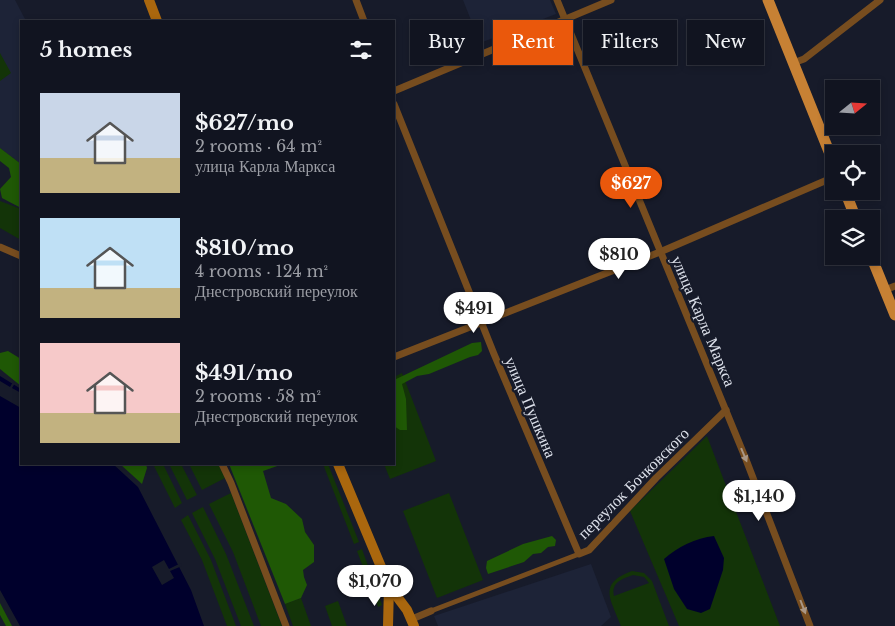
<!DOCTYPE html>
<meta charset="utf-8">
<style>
:root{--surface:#111420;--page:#1a1d29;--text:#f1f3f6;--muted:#9c9ea5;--line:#30333e;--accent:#ea580c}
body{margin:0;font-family:"Libre Baskerville",serif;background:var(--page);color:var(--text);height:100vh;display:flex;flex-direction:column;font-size:19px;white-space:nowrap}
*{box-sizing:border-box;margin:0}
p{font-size:16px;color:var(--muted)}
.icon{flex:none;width:28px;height:28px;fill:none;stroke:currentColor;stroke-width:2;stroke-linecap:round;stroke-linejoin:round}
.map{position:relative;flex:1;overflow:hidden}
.drawer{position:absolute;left:20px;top:20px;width:375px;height:445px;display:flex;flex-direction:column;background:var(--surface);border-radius:0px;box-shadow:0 2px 8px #0003,0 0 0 1px var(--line)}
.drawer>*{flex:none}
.guide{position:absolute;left:410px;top:20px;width:410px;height:45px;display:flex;gap:10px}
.needle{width:32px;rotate:72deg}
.buttons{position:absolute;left:825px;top:80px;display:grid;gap:10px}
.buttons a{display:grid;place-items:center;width:55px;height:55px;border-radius:0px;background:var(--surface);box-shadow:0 2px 8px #0003,0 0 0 1px var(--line);font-size:25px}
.price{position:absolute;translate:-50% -42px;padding:0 11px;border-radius:18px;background:#fff;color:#222;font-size:16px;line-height:32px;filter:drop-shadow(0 1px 2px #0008)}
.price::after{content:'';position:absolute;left:50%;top:30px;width:15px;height:11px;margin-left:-8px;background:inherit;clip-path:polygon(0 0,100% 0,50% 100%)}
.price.active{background:var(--accent);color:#fff}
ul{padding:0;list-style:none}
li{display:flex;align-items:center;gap:15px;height:125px;padding:0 20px}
li span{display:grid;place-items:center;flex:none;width:140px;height:100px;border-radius:0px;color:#555}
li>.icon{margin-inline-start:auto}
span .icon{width:60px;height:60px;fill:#fffc;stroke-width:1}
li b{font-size:21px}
h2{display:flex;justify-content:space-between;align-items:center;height:60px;padding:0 20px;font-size:21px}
.pill{padding:0 18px;border-radius:0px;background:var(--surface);box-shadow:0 2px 8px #0003,0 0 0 1px var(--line);font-size:18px;line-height:45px}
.pill.active{background:var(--accent);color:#fff}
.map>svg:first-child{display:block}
</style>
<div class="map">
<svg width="895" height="626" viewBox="0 0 895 626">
<rect width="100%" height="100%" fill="#171b2a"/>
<g fill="#1d2337">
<polygon points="0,0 15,0 26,21 21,21 21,164 0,148"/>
<polygon points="463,0 550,0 556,14 480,43"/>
<polygon points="591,564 611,617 601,626 438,626 434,616"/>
</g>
<g fill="#133408" fill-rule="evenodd">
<polygon points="0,53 11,73 0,81"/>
<polygon points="0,201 21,209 21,240 0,228"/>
<polygon points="402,373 436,461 390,479 384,464 394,464 394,377"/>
<polygon points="707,436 715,457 780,626 679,626 630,511"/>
<polygon points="153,464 163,464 182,503 175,508"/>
<polygon points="169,464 181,464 197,495 187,500"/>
<polygon points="189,464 218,464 225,478 202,490"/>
<polygon points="323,464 328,464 359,542 354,544"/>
<polygon points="231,493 282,626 261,626 233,552 209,504"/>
<polygon points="449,493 483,580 437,598 403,511"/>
<polygon points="203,507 226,554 254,626 241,626 215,559 192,513"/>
<polygon points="188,515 211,560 236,626 227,626 202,560 181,520"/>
<polygon points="362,549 382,605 378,607 357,551"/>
<path d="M632,571L644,573L652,581L669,626H621C611,599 597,584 632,571ZM633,575L644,577L649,583L614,596C611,582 622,579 633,575Z"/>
<polygon points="301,598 311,626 293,626 285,604"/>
<polygon points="338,601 347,626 332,626 325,606"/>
</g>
<g fill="#1f5805">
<polygon points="0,148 21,164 21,208 2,198 0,189 11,177 9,168 0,161"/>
<polygon points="481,342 482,351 478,355 470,357 429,374 417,376 402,384 406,399 407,430 400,430 394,426 394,380 472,343"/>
<polygon points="8,351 21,359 21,386 0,369 0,353"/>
<polygon points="120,464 146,464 147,468 142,484"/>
<polygon points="229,464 283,464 263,471 271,498 286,504 302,519 305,532 314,545 314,562 303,570 304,577 307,585 301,598 285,604"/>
<polygon points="552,536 556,540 555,546 548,547 541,553 533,554 524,562 488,574 486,568 487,561 523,544"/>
<polygon points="0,603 12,626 6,626 0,615"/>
</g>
<g fill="#00002c">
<polygon points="0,376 21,389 21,464 113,464 138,487 191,590 204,626 20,626 0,590"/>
<path d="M714,536L724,558L723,570L710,609L701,613L687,609L674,589L664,559C677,547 696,538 714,536Z"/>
</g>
<g fill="#171b2a">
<polygon points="0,381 10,387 13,382 15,383 12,388 21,393 21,408 0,396"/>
<polygon points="164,560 169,569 181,563 182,566 170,571 174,578 162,585 152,567"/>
</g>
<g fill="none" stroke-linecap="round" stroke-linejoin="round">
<polyline stroke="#774d1f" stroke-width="5" points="431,611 579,554"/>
<g stroke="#774d1f" stroke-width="7">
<polyline points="356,0 364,21"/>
<polyline points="557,0 745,457 810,626"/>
<polyline points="793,63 804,59 880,0"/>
<polyline points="394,91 611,0"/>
<polyline points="394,104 494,354 579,554 589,550 656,478 726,410"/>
<polyline points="0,247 21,256"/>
<polyline points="885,290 895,286"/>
<polyline points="394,357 660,252 834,177"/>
<polyline points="222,464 231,483 286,626"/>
<polyline points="412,619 431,611"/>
</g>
<g stroke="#aa670e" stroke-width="10">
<polyline points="149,0 157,21"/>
<polyline points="338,464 389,586 407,610 414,626"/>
<polyline points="388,626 389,586"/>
</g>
<g stroke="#c78134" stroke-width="11">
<polyline points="768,0 834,164"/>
<polyline points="845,191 856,219"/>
<polyline points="871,256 895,315"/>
</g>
</g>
<defs><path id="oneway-solid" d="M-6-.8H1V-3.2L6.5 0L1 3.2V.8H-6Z" transform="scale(1.25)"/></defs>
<g fill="#aa9785">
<use href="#oneway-solid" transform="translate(744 455) rotate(67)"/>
<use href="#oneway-solid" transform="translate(803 607) rotate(69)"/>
</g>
<g text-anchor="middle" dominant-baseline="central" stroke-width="4.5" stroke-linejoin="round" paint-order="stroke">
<g font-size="16" fill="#dde1eb" stroke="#171b2a">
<text transform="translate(704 321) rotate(67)">улица Карла Маркса</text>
<text transform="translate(531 407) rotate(67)">улица Пушкина</text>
<text transform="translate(633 483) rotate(-45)">переулок Бочковского</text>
</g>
</g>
</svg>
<div class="buttons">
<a><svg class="needle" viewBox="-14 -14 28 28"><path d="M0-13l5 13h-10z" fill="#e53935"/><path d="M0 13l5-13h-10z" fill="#9c9ea5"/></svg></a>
<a><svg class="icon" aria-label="locate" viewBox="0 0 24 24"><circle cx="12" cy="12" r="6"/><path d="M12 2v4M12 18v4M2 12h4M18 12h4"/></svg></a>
<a><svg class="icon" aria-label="layers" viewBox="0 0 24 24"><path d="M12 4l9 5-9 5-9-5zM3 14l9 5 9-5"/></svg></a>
</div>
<b class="price active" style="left:631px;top:209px">$627</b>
<b class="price" style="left:619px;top:280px">$810</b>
<b class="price" style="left:474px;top:334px">$491</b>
<b class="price" style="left:759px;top:522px">$1,140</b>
<b class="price" style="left:375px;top:607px">$1,070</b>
<div class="guide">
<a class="pill">Buy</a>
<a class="pill active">Rent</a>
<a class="pill">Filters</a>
<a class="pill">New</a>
</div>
<section class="drawer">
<h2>5 homes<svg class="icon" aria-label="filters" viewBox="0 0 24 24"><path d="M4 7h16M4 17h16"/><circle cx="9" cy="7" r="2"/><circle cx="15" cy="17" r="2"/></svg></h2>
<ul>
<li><span style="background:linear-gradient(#c9d6e8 65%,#c2b280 0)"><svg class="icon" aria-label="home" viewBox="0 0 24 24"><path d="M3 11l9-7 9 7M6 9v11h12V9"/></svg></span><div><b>$627/mo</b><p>2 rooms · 64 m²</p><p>улица Карла Маркса</p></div></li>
<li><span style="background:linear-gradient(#bfe0f5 70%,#c2b280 0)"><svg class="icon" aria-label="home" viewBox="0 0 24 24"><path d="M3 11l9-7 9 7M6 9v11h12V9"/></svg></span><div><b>$810/mo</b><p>4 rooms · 124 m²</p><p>Днестровский переулок</p></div></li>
<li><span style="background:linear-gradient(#f6c9c9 70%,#c2b280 0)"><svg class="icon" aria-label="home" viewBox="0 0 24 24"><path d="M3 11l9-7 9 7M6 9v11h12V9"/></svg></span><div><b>$491/mo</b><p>2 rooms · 58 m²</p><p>Днестровский переулок</p></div></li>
</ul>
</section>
</div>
